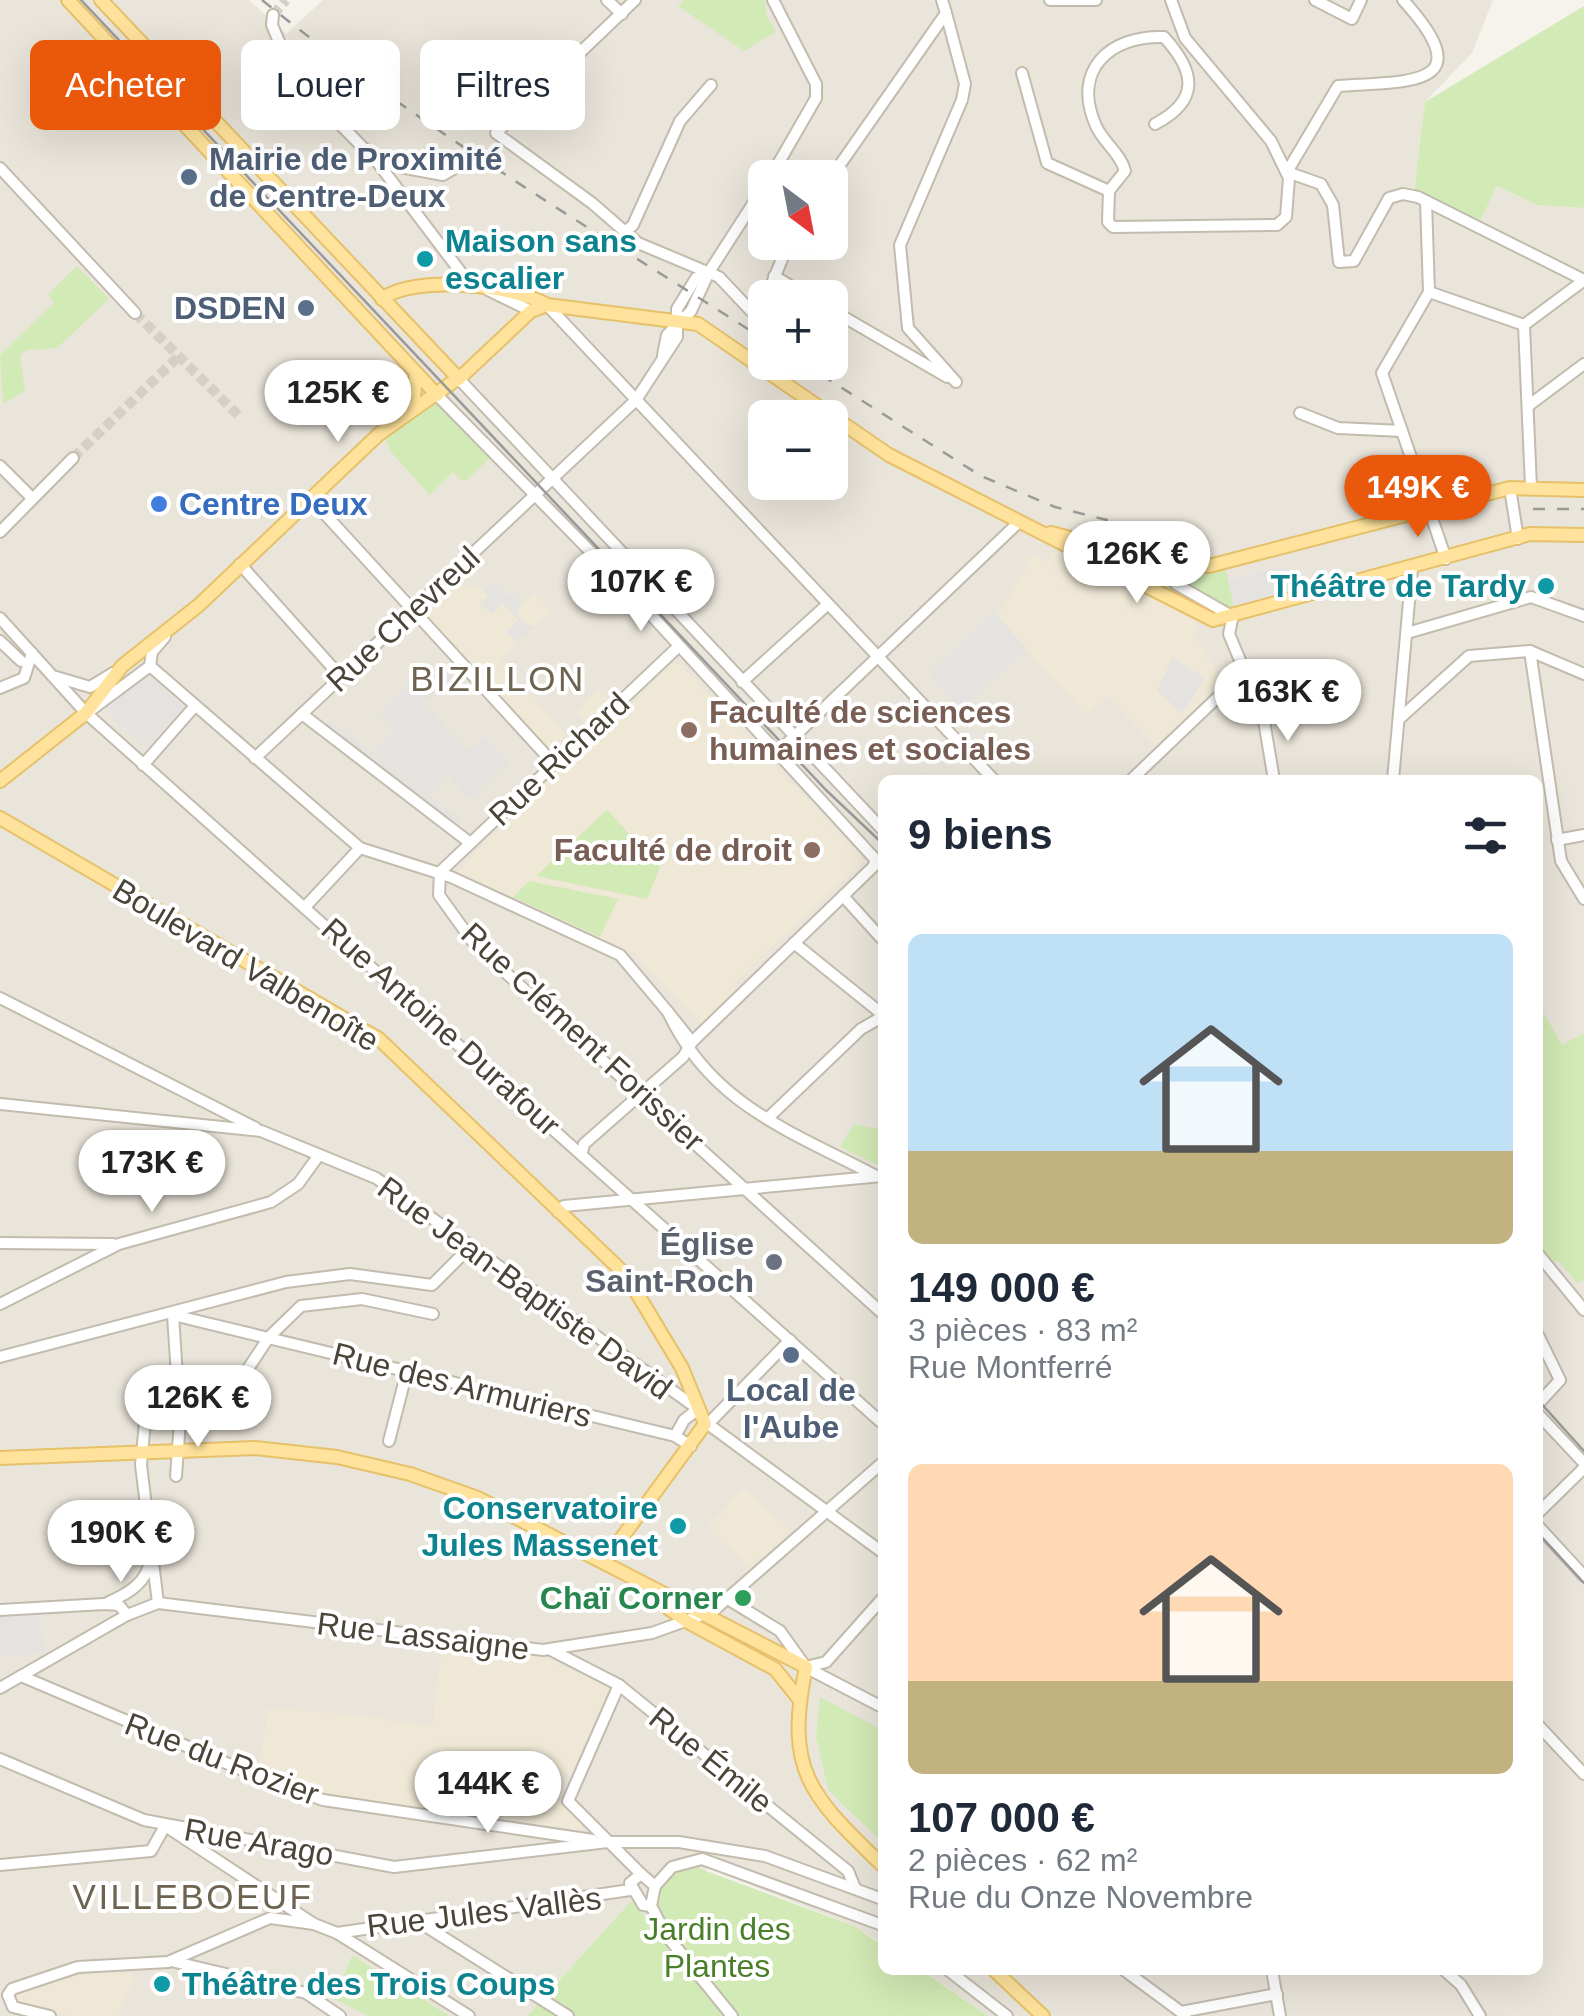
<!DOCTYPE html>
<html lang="fr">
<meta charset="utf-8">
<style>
:root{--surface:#fff;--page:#f2f2f3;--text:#1f2937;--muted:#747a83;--accent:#ea580c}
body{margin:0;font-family:Arial,sans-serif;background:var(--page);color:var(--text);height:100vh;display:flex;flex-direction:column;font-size:38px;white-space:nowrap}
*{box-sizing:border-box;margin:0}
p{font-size:32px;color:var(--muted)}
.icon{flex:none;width:55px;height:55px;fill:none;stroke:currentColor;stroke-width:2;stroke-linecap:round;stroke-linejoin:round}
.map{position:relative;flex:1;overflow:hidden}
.sheet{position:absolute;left:878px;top:775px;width:665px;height:1200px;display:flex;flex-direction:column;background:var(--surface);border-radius:15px;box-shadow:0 10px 40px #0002}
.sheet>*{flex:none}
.hud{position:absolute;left:30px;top:40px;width:698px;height:90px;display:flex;gap:20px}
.needle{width:65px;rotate:148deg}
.tools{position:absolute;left:748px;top:160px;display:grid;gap:20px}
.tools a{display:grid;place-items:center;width:100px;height:100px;border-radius:15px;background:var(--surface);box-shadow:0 10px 40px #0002;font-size:50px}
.price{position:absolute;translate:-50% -85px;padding:0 22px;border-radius:35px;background:#fff;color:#222;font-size:32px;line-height:65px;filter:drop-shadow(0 2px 5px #0008)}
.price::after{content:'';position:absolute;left:50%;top:60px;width:30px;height:22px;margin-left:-15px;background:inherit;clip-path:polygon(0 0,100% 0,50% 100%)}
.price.current{background:var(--accent);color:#fff}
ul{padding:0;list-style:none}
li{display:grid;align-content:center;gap:20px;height:530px;padding:0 30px}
li span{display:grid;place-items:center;height:310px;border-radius:15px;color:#555}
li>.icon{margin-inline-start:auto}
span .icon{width:180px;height:180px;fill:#fffc;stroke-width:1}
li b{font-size:42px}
h2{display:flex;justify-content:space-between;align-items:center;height:120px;padding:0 30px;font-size:42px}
.chip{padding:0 35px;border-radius:15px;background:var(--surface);box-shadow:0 10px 40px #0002;font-size:35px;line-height:90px}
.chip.current{background:var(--accent);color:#fff}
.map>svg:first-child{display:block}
</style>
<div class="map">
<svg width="1584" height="2016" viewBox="0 0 1584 2016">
<rect width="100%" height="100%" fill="#f6f3ec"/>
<path fill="#eae5da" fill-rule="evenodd" d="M0,0H249L286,34L323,0H1493L1472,53L1425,102L1414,189L1480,220L1497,186L1537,205L1584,208V2016H988L922,1970H1538V780H882V1944L854,1926L708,1868L645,1919L630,1902L527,2016H450L352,1955L335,1998L368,2016H0ZM765,178H830V242H765ZM765,298H830V362H765ZM765,418H830V482H765Z"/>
<g fill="#efe8d6">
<polygon points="1054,550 1199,622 1192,637 1198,641 1222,683 1156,746 1108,696 1087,715 1026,649 961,709 928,673 994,610 999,615 1033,554 1047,562"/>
<polygon points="493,582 509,596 514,592 524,603 534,593 550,611 499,660 580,749 596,735 576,713 598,690 622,713 673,663 680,664 864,860 734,983 739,989 702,1023 633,953 457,871 562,766 421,614 455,584 483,589"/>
<polygon points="743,1488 788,1528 788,1535 750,1567 707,1528"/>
<polygon points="442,1645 542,1657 606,1685 608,1691 574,1767 571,1774 565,1772 559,1784 559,1802 582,1823 581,1830 338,1797 259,1768 268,1709 351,1714 432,1727"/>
<polygon points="133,1972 131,1987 118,2016 71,2016 16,2000 16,1994 79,1975"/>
</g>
<g fill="#d2eab5">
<polygon points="684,0 765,0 766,14 776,32 744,51 678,6"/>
<polygon points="1584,6 1584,208 1537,205 1497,186 1480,221 1414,190 1425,102"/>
<polygon points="77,266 109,299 57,348 27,350 20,355 25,391 3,404 0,355 54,303 48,294"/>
<polygon points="437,400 491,457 464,482 453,472 430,495 391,452 385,438"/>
<polygon points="1089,549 1187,572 1226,569 1234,607 1213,614"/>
<polygon points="607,810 660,867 647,899 536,876"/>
<polygon points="529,881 618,899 600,937 513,897"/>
<polygon points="1538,1003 1562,1045 1584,1033 1584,1280 1577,1283 1559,1261 1550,1261 1538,1247"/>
<polygon points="854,1124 882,1130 882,1167 840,1147"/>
<polygon points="820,1697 882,1730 882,1842 829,1791 816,1738"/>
<path d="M693,1866L854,1926L882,1945V1970H921L988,2016H527L631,1901L646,1919L657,1911C657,1886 671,1874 693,1866Z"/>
<polygon points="352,1955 450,2016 368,2016 335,1999"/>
</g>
<g fill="#e5e3e0">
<polygon points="1287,566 1293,591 1234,607 1228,580"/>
<polygon points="493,582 509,596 514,592 524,603 517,609 518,618 534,627 516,642 506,632 518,620 502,603 491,614 480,603 488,596 482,590"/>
<polygon points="994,610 1026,649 961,709 928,673"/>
<polygon points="1173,657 1205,678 1182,714 1157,690"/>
<polygon points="1293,660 1296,701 1270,703 1253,663"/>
<polygon points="431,662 452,676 424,703 468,751 484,737 508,763 471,799 448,777 429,794 373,750 395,729 379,713"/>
<polygon points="145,673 184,706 148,748 103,708"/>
<polygon points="330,720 460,819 456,828 324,727"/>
<polygon points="37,1612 45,1651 12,1658 0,1652 0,1617"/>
</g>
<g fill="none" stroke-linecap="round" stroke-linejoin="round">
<g stroke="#d4d0c8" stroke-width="10" stroke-dasharray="10 5" stroke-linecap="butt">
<polyline points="273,15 286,0"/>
<polyline points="135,313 240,417"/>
<polyline points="73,458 180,355"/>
</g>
<defs>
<g id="minor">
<polyline points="607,0 622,14"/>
<polyline points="635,0 496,133 592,203 638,243 719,277 752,312 761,311 765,300"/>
<polyline points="1050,0 1096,0"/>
<polyline points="1315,0 1352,19 1361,0"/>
<polyline points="946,13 965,84 962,100 900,245 908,328 956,382"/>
<polyline points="273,15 272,25 294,77 378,163 472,287"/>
<path d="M1022,73L1047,163L1109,191L1125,171C1121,154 1103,142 1096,126C1071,70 1110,35 1164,37C1195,71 1201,100 1155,124"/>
<polyline points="379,163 443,175 465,162"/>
<polyline points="0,168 135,313"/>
<polyline points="1287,172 1321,184 1333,205 1339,262 1354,261 1389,198 1403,194 1418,197 1584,280"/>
<path d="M1287,172L1338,86C1411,81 1482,87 1403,0"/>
<polyline points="770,178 816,98 816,84 773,0"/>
<polyline points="830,179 946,13 942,0"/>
<polyline points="1109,191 1108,222 1113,227 1277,225 1286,217 1289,178 1271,141 1185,38 1171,0"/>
<polyline points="1426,201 1429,292 1382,373 1446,559"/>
<polyline points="625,232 633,225 680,121 711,85"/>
<polyline points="774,276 811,298"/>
<polyline points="488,290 531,311"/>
<polyline points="1429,292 1524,325"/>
<polyline points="766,298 789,242"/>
<polyline points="547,305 994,780"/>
<polyline points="830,309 947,377"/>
<polyline points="1524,325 1531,487"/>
<polyline points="1524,325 1583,281"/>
<polyline points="663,355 667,335 691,311 709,272 765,185"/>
<polyline points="459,379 882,829"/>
<polyline points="437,395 631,593 875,859 874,866 692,1042 683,1057 584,1144 582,1152"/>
<polyline points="1528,406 1584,364"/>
<polyline points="1300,413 1338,428 1402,431"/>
<polyline points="0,466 32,498"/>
<polyline points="1510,488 1518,539"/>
<polyline points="312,500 554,764"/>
<polyline points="0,532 73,458"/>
<polyline points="240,564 341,677"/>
<polyline points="1183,564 1176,584 1230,615"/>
<polyline points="1233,615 1229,634 1263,715 1274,780"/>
<polyline points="0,618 86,713 882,1423"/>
<polyline points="1407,633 1531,597 1584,616"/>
<polyline points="0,641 21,661"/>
<polyline points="679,646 440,872 439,895 475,945 882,1313"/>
<polyline points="1530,651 1561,861 1584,899"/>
<polyline points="150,666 360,848 451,877 620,955 668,1012"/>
<polyline points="150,666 152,652 165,637"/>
<polyline points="56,677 90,687 113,673"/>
<polyline points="742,682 828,604"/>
<polyline points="0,688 24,678 32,653"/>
<polyline points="91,710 150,666"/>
<polyline points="302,714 469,842"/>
<polyline points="1399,719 1469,656 1530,651 1584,674"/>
<polyline points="779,751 1019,522"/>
<polyline points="255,758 636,400 677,337 677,309 696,278 709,272"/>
<polyline points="143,765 194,707"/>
<polyline points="1131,780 1244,672"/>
<polyline points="1393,780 1412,568"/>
<polyline points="1557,840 1584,835"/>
<polyline points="843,896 882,939"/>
<polyline points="305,907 360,848"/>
<polyline points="794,943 882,1014"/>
<polyline points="0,998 256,1128"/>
<path d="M692,1042L668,1012C711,1105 791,1131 876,1176"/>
<polyline points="0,1104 261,1131 376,1178 698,1409 684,1420 675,1436"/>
<polyline points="768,1118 861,1029 882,1017"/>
<polyline points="558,1212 564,1206 882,1176"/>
<polyline points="0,1243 113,1244"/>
<polyline points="1538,1254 1584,1310"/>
<polyline points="0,1304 119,1244 271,1202 298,1184 319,1155"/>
<polyline points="173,1315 675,1436 691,1446"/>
<polyline points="173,1315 180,1421 176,1476"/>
<polyline points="1538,1335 1560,1380 1538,1404"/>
<polyline points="0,1357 286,1282 350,1274 432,1285 471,1246"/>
<polyline points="1538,1414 1584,1463"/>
<polyline points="224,1420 230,1396 269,1337 301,1306 362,1299 433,1314"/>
<polyline points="145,1422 141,1465 158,1603"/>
<polyline points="708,1424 882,1552"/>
<polyline points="708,1424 790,1340"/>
<polyline points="389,1441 407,1371"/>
<polyline points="1538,1513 1584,1468"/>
<polyline points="1538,1526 1584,1576"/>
<polyline points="726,1598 780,1631 805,1666"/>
<path d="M109,1602C129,1593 148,1582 150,1559"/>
<polyline points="0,1610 104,1604 119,1605 127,1615"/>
<polyline points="551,1650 619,1685 848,1871 855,1888"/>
<polyline points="806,1667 826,1662 882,1599"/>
<polyline points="807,1668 882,1707"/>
<polyline points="21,1676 259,1777 323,1800 593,1840"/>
<polyline points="619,1685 568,1801 641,1874"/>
<polyline points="0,1688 127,1615 158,1603 543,1650 652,1633 713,1611 882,1463"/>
<polyline points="1538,1725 1584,1774"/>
<polyline points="0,1759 144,1820 394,1867 608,1842 679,1842 765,1856 882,1899"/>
<polyline points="170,1829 314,1924 337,1933 469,2016"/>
<polyline points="0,1865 151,1851 165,1826"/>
<polygon points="641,1874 655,1886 651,1906 643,1905 630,1883"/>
<polyline points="655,1886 672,1867 702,1859 882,1925"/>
<polyline points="651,1906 667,1936 732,2016"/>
<polyline points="419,1922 568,2016"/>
<polyline points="337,1933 630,1890"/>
<polyline points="171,1961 306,1993 340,2016"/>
<polyline points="948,1970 1007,2016"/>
<polyline points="1124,1970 1185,2015"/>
<polyline points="1272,1970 1280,2016"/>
<polyline points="1444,1970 1461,1985 1480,2016"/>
<polyline points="1181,2012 1277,1994"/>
<polyline points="50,2016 13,2007 8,1995 12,1989 78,1967 168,1962 270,1918 314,1924"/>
</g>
<g id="major">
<polyline points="68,0 437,395"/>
<polyline points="101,0 459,379"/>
<path d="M382,299C414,274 514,285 547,305L698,324L889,455L1213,620L1530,534L1584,535"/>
<polyline points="401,413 414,398 416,373"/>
<polyline points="1051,533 1168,563 1209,566 1510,488 1584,490"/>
<polyline points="0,781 86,713 122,666 199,605 379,434 464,374 531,311 547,305"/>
<polyline points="0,818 379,1039 626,1275 682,1368 705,1424 604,1562"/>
<path d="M0,1458L255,1448L337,1457L410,1474L478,1498L806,1667C784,1772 811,1796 882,1865"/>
<polyline points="639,1587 686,1621 775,1669 799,1699"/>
<polyline points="994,1970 1043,2016"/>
</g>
</defs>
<use href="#minor" stroke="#c2bbae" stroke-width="14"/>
<use href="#major" stroke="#e6c16a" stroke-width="16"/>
<use href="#minor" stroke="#fff" stroke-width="10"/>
<use href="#major" stroke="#ffe39c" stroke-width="12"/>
<g stroke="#9a9a9a" stroke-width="2.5">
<polyline points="81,0 826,790 882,843"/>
<polyline points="1538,1400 1584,1451"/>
<polyline points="1538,1533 1584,1583"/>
</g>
<g stroke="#9a9a9a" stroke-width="2.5" stroke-dasharray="12 12" stroke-linecap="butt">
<path d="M262,0C420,128 594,230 765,340"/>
<polyline points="801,362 981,476 1055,507 1159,533"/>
<polyline points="1533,509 1584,509"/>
</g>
</g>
<g fill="#5c6f8a" stroke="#fff" stroke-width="4">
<circle cx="189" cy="177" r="10"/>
<circle cx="306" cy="308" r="10"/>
<circle cx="791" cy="1355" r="10"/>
</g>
<g fill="#0f9aa8" stroke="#fff" stroke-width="4">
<circle cx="425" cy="259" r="10"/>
<circle cx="1546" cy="586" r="10"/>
<circle cx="678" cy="1526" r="10"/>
<circle cx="162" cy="1984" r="10"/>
</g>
<circle fill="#3f7fe0" stroke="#fff" stroke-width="4" cx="159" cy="504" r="10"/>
<g fill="#8d6e63" stroke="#fff" stroke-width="4">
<circle cx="689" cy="730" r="10"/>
<circle cx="812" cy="850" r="10"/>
</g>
<circle fill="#6b7280" stroke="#fff" stroke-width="4" cx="774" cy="1262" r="10"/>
<circle fill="#2e9e5b" stroke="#fff" stroke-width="4" cx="743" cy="1598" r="10"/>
<g text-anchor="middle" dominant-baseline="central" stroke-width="8" stroke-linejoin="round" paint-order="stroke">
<g font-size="32" font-weight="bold" fill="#4e5e75" stroke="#fff" text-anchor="start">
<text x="209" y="159">Mairie de Proximité<tspan x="209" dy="37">de Centre-Deux</tspan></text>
<text x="286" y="308" text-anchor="end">DSDEN</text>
<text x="791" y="1390" text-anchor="middle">Local de<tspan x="791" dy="37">l'Aube</tspan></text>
</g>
<g font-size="32" font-weight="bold" fill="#0d838f" stroke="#fff" text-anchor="start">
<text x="445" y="241">Maison sans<tspan x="445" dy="37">escalier</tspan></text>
<text x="1526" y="586" text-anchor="end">Théâtre de Tardy</text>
<text x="658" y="1508" text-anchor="end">Conservatoire<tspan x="658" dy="37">Jules Massenet</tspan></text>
<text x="182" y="1984">Théâtre des Trois Coups</text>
</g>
<g font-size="32" font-weight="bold" fill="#366cbe" stroke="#fff" text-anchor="start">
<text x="179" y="504">Centre Deux</text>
</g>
<g font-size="32" fill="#4b4439" stroke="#fff">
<text transform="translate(403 619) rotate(-43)">Rue Chevreul</text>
<text transform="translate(559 759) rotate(-43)">Rue Richard</text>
<text transform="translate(246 965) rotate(31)">Boulevard Valbenoîte</text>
<text transform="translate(441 1027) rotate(42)">Rue Antoine Durafour</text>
<text transform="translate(583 1037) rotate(43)">Rue Clément Forissier</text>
<text transform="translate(525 1288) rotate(36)">Rue Jean-Baptiste David</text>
<text transform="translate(462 1385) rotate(14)">Rue des Armuriers</text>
<text transform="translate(423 1636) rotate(7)">Rue Lassaigne</text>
<text transform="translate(222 1759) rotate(21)">Rue du Rozier</text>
<text transform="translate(711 1760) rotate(39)">Rue Émile</text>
<text transform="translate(259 1842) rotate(10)">Rue Arago</text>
<text transform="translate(484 1912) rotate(-7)">Rue Jules Vallès</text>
</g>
<g font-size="32" font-weight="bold" fill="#785e54" stroke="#fff" text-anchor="start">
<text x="709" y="712">Faculté de sciences<tspan x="709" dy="37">humaines et sociales</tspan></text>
<text x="792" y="850" text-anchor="end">Faculté de droit</text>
</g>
<g font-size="32" font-weight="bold" fill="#5b616d" stroke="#fff" text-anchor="end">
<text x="754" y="1244">Église<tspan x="754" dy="37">Saint-Roch</tspan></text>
</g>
<g font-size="32" font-weight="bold" fill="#27864d" stroke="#fff" text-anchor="end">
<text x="723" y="1598">Chaï Corner</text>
</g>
<g font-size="32" fill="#4a7f2a" stroke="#fff">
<text x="717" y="1929">Jardin des<tspan x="717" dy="37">Plantes</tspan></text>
</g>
<g font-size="35" letter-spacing="2.5" fill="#6e6250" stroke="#fff">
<text x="498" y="678">BIZILLON</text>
<text x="193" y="1896">VILLEBOEUF</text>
</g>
</g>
</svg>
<div class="tools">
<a><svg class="needle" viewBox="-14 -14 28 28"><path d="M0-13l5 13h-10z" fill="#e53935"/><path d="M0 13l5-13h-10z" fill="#747a83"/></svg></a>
<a>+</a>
<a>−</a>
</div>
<b class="price" style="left:338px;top:445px">125K €</b>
<b class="price current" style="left:1418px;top:540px">149K €</b>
<b class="price" style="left:1137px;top:606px">126K €</b>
<b class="price" style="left:641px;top:634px">107K €</b>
<b class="price" style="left:1288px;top:744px">163K €</b>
<b class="price" style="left:152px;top:1215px">173K €</b>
<b class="price" style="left:198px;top:1450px">126K €</b>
<b class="price" style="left:121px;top:1585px">190K €</b>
<b class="price" style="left:488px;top:1836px">144K €</b>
<div class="hud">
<a class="chip current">Acheter</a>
<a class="chip">Louer</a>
<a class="chip">Filtres</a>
</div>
<section class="sheet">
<h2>9 biens<svg class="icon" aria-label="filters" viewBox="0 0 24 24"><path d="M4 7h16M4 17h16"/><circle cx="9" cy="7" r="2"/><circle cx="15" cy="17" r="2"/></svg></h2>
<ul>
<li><span style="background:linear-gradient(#bfe0f5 70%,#c2b280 0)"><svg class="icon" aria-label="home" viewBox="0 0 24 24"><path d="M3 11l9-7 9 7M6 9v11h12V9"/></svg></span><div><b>149 000 €</b><p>3 pièces · 83 m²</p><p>Rue Montferré</p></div></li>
<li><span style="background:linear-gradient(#ffd9b3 70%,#c2b280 0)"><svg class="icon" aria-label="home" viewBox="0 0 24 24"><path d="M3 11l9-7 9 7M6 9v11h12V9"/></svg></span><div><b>107 000 €</b><p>2 pièces · 62 m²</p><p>Rue du Onze Novembre</p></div></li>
</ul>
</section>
</div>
